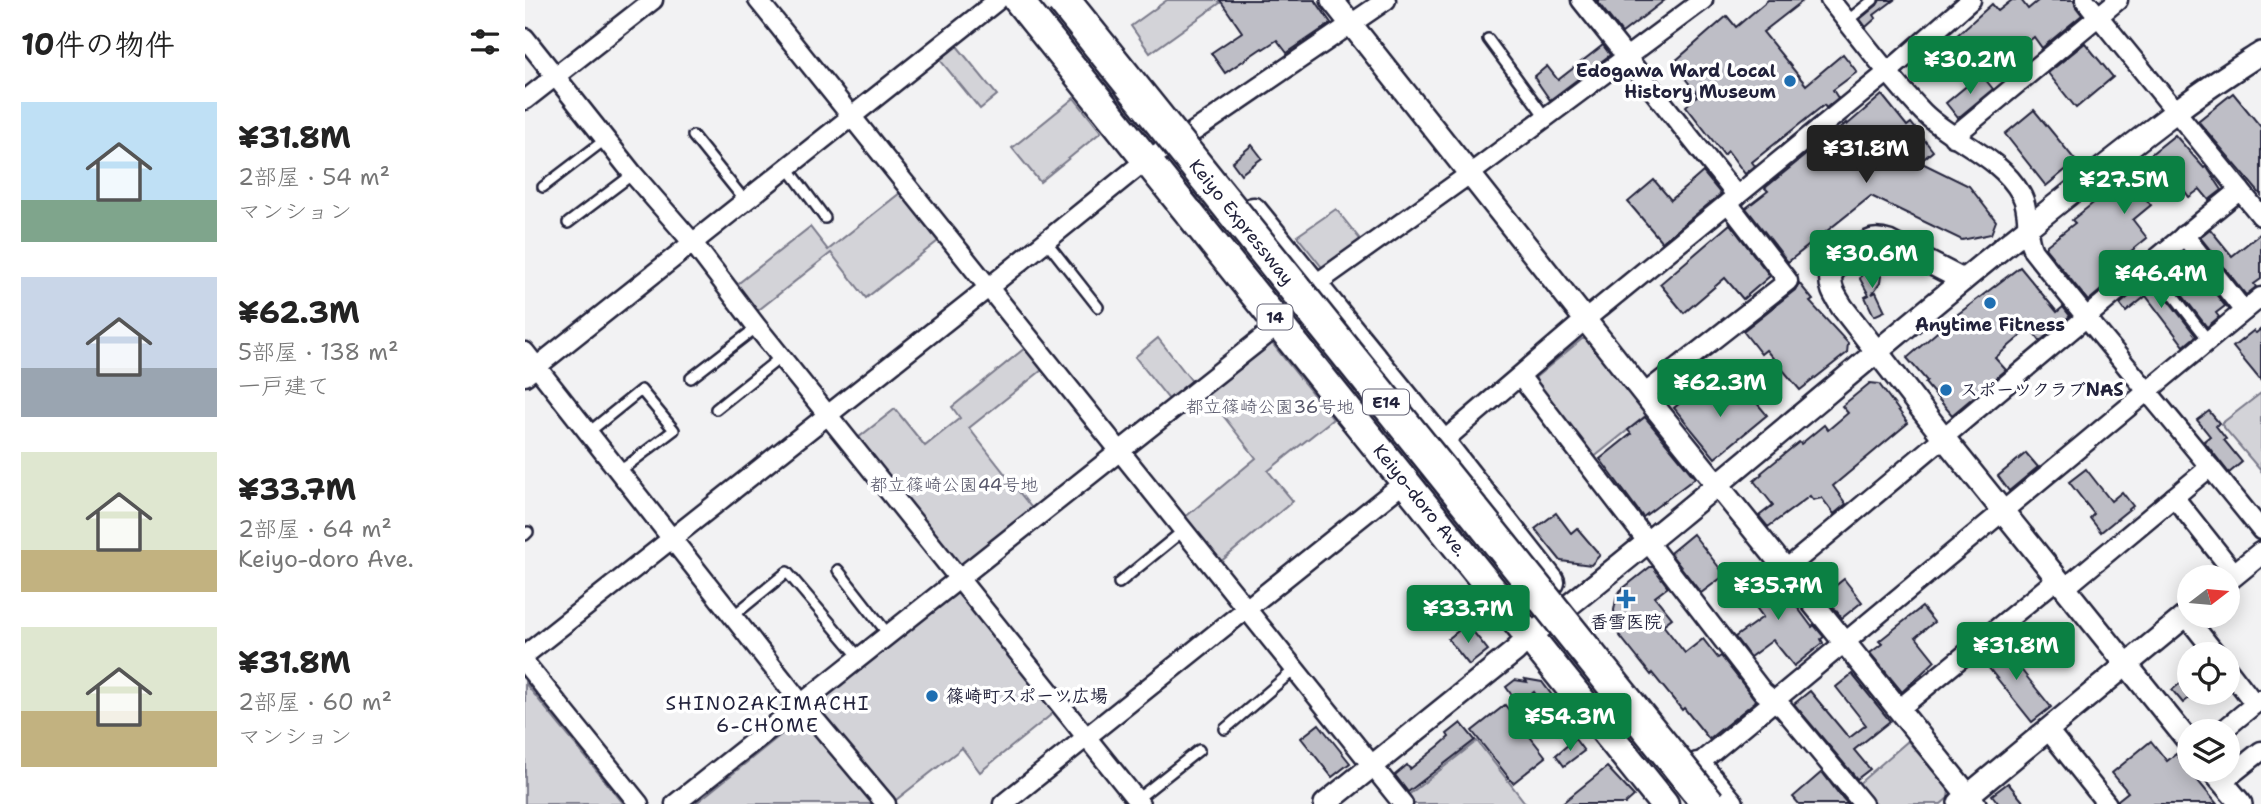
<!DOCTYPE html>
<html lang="ja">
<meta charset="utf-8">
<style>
:root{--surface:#fff;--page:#f2f2f2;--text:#222;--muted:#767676;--accent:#0b8043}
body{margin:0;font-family:"Shantell Sans","Klee One",sans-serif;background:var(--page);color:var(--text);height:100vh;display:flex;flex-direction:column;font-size:26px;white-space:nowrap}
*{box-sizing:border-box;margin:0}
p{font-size:23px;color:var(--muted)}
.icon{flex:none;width:38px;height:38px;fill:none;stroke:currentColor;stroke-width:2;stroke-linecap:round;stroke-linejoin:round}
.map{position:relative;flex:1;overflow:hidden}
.sheet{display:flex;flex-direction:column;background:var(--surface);width:525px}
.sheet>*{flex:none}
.needle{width:46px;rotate:74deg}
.controls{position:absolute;left:1652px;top:565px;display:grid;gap:14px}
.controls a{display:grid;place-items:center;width:63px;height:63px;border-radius:50%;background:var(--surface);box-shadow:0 4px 18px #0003;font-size:35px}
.price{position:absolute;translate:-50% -60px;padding:0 16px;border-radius:7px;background:var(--accent);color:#fff;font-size:23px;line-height:46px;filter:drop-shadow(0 2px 4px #0008)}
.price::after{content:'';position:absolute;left:50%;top:42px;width:21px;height:16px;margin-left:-10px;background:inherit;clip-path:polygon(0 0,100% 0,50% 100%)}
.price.current{background:#222;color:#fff}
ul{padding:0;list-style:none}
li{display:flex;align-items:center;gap:21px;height:175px;padding:0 21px}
li span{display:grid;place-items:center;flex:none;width:196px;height:140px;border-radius:0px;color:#555}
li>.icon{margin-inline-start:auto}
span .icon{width:84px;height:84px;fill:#fffc;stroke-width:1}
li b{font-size:30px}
h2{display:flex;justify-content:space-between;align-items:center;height:84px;padding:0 21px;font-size:30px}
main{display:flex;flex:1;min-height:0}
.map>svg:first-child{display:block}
</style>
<main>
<section class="sheet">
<h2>10件の物件<svg class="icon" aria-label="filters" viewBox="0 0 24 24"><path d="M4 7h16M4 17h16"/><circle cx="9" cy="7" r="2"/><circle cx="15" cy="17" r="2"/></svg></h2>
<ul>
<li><span style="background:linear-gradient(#bfe0f5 70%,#7fa58c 0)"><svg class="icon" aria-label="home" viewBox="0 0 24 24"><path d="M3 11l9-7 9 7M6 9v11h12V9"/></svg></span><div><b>¥31.8M</b><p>2部屋 · 54 m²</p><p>マンション</p></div></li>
<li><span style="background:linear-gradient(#c9d6e8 65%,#9aa5b1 0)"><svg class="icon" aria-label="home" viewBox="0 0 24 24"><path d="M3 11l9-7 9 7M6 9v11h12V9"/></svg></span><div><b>¥62.3M</b><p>5部屋 · 138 m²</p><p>一戸建て</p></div></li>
<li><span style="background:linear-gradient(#dfe7d0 70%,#c2b280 0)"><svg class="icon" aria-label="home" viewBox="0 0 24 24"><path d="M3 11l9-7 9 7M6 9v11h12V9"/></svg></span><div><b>¥33.7M</b><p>2部屋 · 64 m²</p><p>Keiyo-doro Ave.</p></div></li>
<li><span style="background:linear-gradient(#dfe7d0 60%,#c2b280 0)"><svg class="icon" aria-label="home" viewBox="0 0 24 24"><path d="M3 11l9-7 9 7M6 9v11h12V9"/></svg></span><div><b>¥31.8M</b><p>2部屋 · 60 m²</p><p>マンション</p></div></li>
</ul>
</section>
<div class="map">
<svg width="1736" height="804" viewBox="0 0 1736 804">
<rect width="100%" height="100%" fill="#f2f2f3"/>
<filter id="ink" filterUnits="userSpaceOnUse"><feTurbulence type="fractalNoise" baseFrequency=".0143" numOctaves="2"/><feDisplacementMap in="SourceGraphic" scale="14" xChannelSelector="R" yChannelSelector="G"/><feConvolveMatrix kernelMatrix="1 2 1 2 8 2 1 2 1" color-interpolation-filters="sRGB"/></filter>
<g filter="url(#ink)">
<g fill="#d3d3d8" stroke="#7a7a8a" stroke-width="2">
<polygon points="642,0 693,0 695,3 625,53 606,26"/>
<polygon points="432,46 472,95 455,109 415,60"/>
<polygon points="549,98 576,132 515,182 487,148"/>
<polygon points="375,193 413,241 341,298 306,253 231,312 210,286 285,227 303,250"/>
<polygon points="811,209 838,243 800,271 772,236"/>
<polygon points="633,338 669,384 646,402 610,357"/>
<polygon points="1057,339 1065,339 1124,413 1068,458 1011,384 1011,377"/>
<polygon points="747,343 808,419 743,471 768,501 694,563 658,519 731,458 682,395"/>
<polygon points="500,348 517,370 444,428 509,511 440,566 434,565 333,438 370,409 400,446 435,418 427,407"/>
<polygon points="1736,393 1736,471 1696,424"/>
<polygon points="435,587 532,710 455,772 437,748 367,803 287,704"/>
<polygon points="0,683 99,804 0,804"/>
<polygon points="273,721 284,722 352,804 170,804"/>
<polygon points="952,741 1001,804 888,804 882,796"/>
<polygon points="1383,741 1424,790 1423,798 1416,804 1348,804 1332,785"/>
</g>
<g fill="#bebec6" stroke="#22223b" stroke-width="2">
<polygon points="695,0 790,0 806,23 762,53 752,40 738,49 737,48 700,73 686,53 717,32"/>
<polygon points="1071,0 1140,0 1097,33"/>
<polygon points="1243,0 1279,0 1238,32 1281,85 1318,54 1332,72 1308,90 1313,98 1301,108 1299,105 1227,162 1230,166 1220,174 1203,151 1199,155 1161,106 1173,95 1148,63 1202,16 1211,27"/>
<polygon points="1355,0 1369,0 1349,15 1351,18 1341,27 1335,19 1352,5"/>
<polygon points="1487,0 1496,0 1503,9 1514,0 1549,0 1551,7 1557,15 1517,48 1509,37 1462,76 1430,37 1467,4 1473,11"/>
<polygon points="1560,43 1588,77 1551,108 1523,73"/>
<polygon points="1078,45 1085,55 1025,100 1009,77 1022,66 1033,80"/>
<polygon points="1456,74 1468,89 1433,118 1421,103"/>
<polygon points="1708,93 1736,127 1736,195 1673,121"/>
<polygon points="1357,95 1382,126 1386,123 1408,151 1395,162 1444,186 1471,221 1466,234 1437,240 1346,196 1263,262 1221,208 1243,191 1240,188 1299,140 1301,142 1321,123 1322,125"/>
<polygon points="1509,110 1551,161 1521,186 1480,134"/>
<polygon points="1650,135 1679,168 1681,166 1697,190 1684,200 1675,189 1664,197 1654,183 1650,186 1645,179 1621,199 1626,205 1608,220 1622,238 1582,271 1588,280 1563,301 1520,248 1522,245 1550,223 1547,220 1587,188 1586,186"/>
<polygon points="727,145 737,158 716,174 707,162"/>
<polygon points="1178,172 1196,194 1137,242 1103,202 1129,180 1146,200"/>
<polygon points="1205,224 1245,276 1218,299 1200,278 1159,313 1135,284"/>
<polygon points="1685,229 1707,256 1736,233 1736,279 1729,284 1731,287 1721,295 1675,237"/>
<polygon points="1658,252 1700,306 1691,313 1694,317 1682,327 1637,269"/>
<polygon points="1495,267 1532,312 1538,307 1545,316 1515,341 1505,328 1470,358 1481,370 1427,415 1400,383 1402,381 1382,358 1433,314"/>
<polygon points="1342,268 1349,268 1356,276 1355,283 1347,294 1351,292 1360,311 1349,316 1340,297 1344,295 1335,279 1337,273"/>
<polygon points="1626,278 1671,336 1659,346 1621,296 1601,312 1595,304"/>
<polygon points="1274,283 1288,300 1285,302 1323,343 1322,353 1275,390 1241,350 1236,354 1218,331 1270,290"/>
<polygon points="1736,329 1736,381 1708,347 1728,331 1731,333"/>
<polygon points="1345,383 1354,384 1383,423 1308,486 1321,504 1309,514 1297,498 1288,500 1285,496 1243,527 1234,516 1248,505 1229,481 1237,474 1236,473 1274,442 1276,444 1299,425 1303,430 1323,413 1317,406"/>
<polygon points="1174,387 1194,411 1220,389 1242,415 1190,458 1149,408"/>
<polygon points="1684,411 1694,423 1691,426 1701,439 1699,440 1717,462 1704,473 1679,441 1685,436 1672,420"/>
<polygon points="1120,417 1170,478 1118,517 1075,459 1106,434 1103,430"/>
<polygon points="1501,453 1513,467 1484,491 1473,476"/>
<polygon points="1561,469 1586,501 1597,492 1608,506 1576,532 1565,518 1569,514 1544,482"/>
<polygon points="1031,513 1046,533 1052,528 1075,555 1066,565 1036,561 1010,529"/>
<polygon points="1168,534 1200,575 1176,593 1145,553"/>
<polygon points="1125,567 1128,567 1143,587 1130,597 1147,618 1138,625 1160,653 1178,639 1193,658 1196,656 1231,701 1184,739 1159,708 1157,710 1127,673 1126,675 1091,631 1089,610 1092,595 1096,590"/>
<polygon points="1243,568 1287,627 1289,625 1299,637 1296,639 1298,643 1269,666 1248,640 1225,657 1210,637 1238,617 1227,602 1231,599 1221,585"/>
<polygon points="1319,579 1337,602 1317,618 1299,595"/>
<polygon points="1397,607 1409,622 1391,637 1410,661 1377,692 1345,653 1357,644 1354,641"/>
<polygon points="942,624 963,650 944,665 923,639"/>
<polygon points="1474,642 1526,707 1507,722 1455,657"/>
<polygon points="1327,674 1365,721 1329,750 1345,769 1332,779 1269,704 1285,691 1324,738 1341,725 1311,687"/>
<polygon points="1664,676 1664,698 1658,703 1647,690"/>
<polygon points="1000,679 1017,682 1029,698 1018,705 1009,692 993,704 981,687 990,680 1002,682"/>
<polygon points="980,705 1021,757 988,783 947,731"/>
<polygon points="936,723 950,740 883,792 870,775 882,765 885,769 915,745 924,737 922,734"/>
<polygon points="794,724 825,763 807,777 776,738"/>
<polygon points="1050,739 1059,751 1039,766 1031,755"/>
<polygon points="1626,741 1642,761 1651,754 1692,804 1593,804 1593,800 1603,792 1587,773"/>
<polygon points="1082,767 1109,796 1100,804 1036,804"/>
<polygon points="1297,772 1314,794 1323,804 1274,804 1268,797"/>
<polygon points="1483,783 1500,804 1474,804 1467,795"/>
</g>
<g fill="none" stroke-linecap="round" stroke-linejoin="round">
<defs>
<g id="service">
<polyline points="1322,21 1348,0"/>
<polyline points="963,39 1021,118"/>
<polyline points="168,136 221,202"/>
<polyline points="263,168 300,218"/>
<polyline points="18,187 81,139"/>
<polyline points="43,223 108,174"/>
<polyline points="521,241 573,307"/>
<polyline points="1624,264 1684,341"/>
<polyline points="166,378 232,327"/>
<polyline points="191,409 256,357"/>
<polyline points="64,432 116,390 149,430 95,471"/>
<polyline points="0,535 3,532"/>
<polyline points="313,570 363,634"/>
<polyline points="594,583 659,530"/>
<polyline points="208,616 262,572 334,657"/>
<polyline points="700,729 770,669"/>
<polyline points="611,800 674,750"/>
</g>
<g id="minor">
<polyline points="233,0 878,804"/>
<polyline points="1056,0 1212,196"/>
<path d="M1305,0C1335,37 1364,77 1398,112C1428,142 1474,155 1496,194C1506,211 1499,233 1508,251C1582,345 1661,436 1736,530"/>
<polyline points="1560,0 1736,216"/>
<polyline points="0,38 108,174 168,243 232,327 615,804"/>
<polyline points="0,100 128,0"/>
<polyline points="1428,137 1593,0"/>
<polyline points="1659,235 1719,311"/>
<polyline points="788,286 946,173 1178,0"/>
<polyline points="0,352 276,703 361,804"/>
<polyline points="0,376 473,0"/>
<polyline points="995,376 1238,692 1259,709 1338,804"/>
<polyline points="1119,394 1263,281 1203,203"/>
<polyline points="916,443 1061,319 1363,72 1446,0"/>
<polyline points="1649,497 1710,574"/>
<path d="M1261,569C1413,444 1562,314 1715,190"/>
<polyline points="1540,588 1685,467"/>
<polyline points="1661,616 1691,654"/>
<polyline points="0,655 463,288 621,160 665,134 861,0"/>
<polyline points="0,663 114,804"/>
<polyline points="1703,669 1730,704"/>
<polyline points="1374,709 1532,579"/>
<polyline points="1523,730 1582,804"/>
<polyline points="1696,732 1736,699"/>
<polyline points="1172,765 1736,297"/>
<polyline points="1697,782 1736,751"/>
<polyline points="150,804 755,324"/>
<polyline points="478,804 881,481"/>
</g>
<g id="tertiary">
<polyline points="807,0 1119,394 1450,804"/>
<path d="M1438,280L1364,242C1358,240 1354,239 1348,240C1338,243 1308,266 1306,276C1304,288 1311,297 1317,307L1419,438L1664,742"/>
<polyline points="1703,580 1736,553"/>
<polyline points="1687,770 1716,804"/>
<polyline points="1434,803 1664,613"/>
<path d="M800,804L990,651L1005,636C1223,466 1428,280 1649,113C1677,91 1707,72 1736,53"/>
</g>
<g id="trunk">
<path id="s1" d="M493,0L1139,804"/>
<polyline points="728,212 916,443 1025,582"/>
<polyline points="1173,767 1204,804"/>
</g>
</defs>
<use href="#service" stroke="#22223b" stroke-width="14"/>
<use href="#minor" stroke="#22223b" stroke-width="23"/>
<use href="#tertiary" stroke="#22223b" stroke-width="26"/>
<use href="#trunk" stroke="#22223b" stroke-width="33"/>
<use href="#service" stroke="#fff" stroke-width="9"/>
<use href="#minor" stroke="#fff" stroke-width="18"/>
<use href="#tertiary" stroke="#fff" stroke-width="21"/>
<use href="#trunk" stroke="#fff" stroke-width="28"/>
<defs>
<g id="motorway-bridge">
<path id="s2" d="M538,0L1184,804"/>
</g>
</defs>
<use href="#motorway-bridge" stroke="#22223b" stroke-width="37" stroke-linecap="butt"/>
<use href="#motorway-bridge" stroke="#fff" stroke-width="32"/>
</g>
</g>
<g fill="#1f6fb2" stroke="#fff" stroke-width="2.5">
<circle cx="1265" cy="81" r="7"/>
<circle cx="1465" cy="303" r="7"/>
<circle cx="1421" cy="390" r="7"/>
<path d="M1097.5 588.5h7v7h7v7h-7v7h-7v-7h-7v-7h7z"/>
<circle cx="407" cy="696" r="7"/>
</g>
<g text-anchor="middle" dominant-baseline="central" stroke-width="7" stroke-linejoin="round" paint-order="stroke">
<g fill="#fff" stroke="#646476" stroke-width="2">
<rect x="732.5" y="304.5" width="35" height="25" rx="5"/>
<rect x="838" y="389.5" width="46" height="25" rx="5"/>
</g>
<g font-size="16" font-weight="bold" fill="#22223b">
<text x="750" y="317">14</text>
<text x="861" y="402">E14</text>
</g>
<g font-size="18" font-weight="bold" fill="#22223b" stroke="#fff">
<text x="1251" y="71" text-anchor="end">Edogawa Ward Local<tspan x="1251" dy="21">History Museum</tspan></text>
<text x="1465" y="325">Anytime Fitness</text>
<text x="1435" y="390" text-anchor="start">スポーツクラブNAS</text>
<text x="1101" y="622">香雪医院</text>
<text x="421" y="696" text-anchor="start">篠崎町スポーツ広場</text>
</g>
<g font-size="18" fill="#22223b" stroke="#fff">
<text stroke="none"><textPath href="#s2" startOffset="285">Keiyo Expressway</textPath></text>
<text stroke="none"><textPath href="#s1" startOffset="642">Keiyo-doro Ave.</textPath></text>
</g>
<g font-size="18" fill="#57576a" stroke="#fff">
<text x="745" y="407">都立篠崎公園36号地</text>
<text x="429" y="485">都立篠崎公園44号地</text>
</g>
<g font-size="19" letter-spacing="2" fill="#22223b" stroke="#fff">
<text x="243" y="703">SHINOZAKIMACHI<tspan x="243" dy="22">6-CHOME</tspan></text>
</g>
</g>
</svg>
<div class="controls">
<a><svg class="needle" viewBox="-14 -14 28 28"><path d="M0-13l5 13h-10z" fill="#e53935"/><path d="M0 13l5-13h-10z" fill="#767676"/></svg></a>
<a><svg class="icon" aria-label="locate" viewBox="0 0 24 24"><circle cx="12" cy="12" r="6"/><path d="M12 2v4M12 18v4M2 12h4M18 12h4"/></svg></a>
<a><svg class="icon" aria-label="layers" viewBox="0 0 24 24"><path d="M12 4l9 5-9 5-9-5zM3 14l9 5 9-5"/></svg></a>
</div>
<b class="price" style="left:1445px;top:96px">¥30.2M</b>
<b class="price current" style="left:1341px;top:185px">¥31.8M</b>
<b class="price" style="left:1599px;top:216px">¥27.5M</b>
<b class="price" style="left:1347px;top:290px">¥30.6M</b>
<b class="price" style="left:1636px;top:310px">¥46.4M</b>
<b class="price" style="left:1195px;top:419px">¥62.3M</b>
<b class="price" style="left:1253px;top:622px">¥35.7M</b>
<b class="price" style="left:943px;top:645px">¥33.7M</b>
<b class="price" style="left:1491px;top:682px">¥31.8M</b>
<b class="price" style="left:1045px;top:753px">¥54.3M</b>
</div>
</main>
